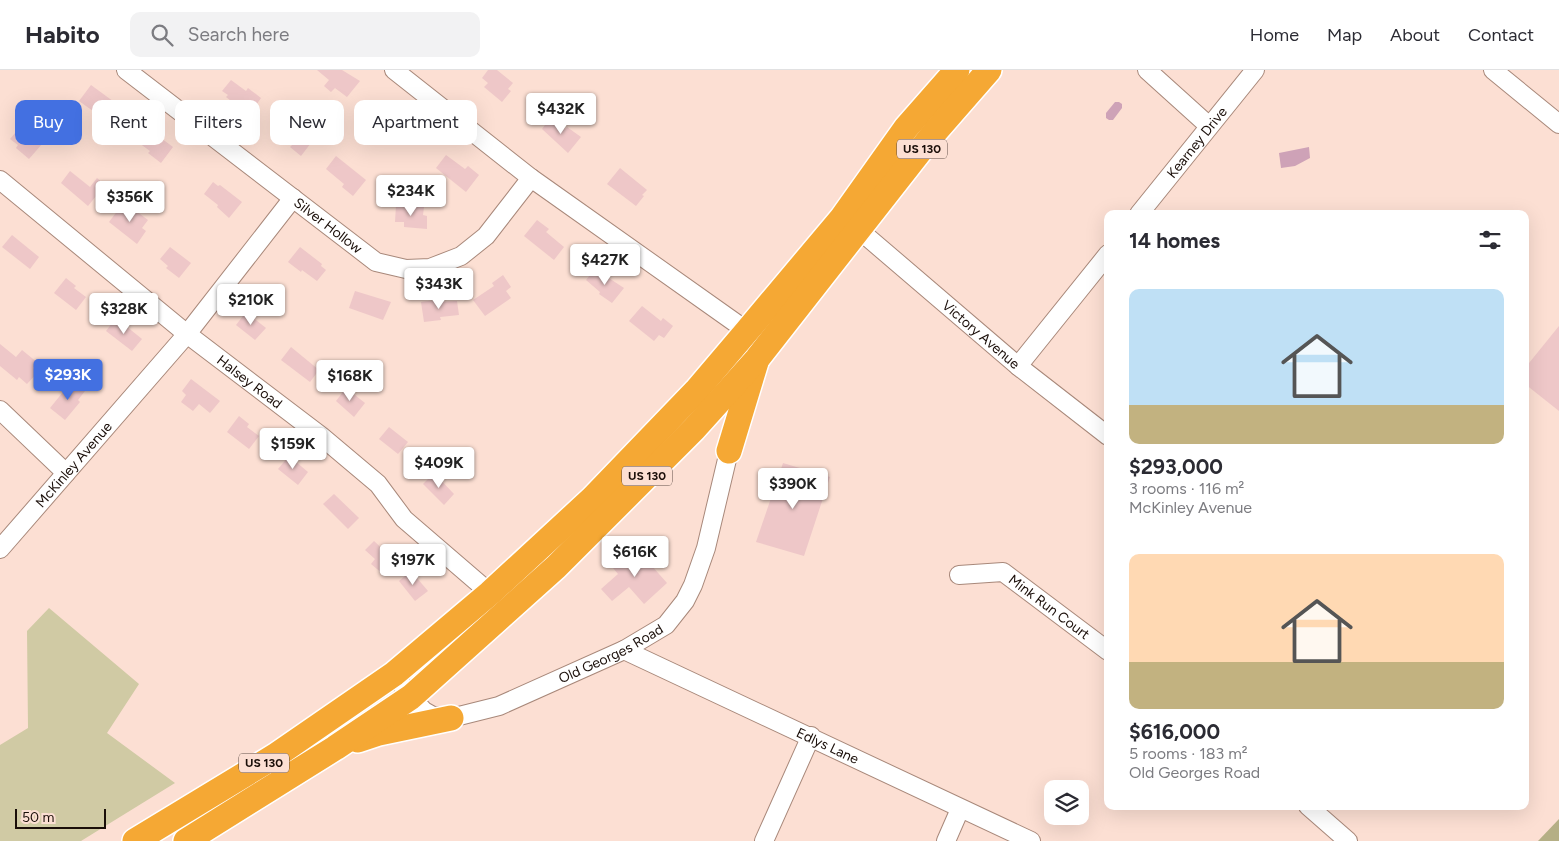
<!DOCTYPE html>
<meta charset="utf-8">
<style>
:root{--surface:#fff;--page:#f2f2f3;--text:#2b2b33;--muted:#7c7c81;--line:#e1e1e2;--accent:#4370e1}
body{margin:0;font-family:Figtree,sans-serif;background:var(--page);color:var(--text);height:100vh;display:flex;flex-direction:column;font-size:19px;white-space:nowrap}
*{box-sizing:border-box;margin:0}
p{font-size:16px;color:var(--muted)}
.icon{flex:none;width:28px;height:28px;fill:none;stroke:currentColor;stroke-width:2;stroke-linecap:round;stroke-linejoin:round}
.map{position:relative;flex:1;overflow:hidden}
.sheet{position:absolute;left:1104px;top:140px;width:425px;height:600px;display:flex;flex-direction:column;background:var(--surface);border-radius:10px;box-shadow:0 5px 20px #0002}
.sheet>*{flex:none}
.guide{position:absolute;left:15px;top:30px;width:475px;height:45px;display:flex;gap:10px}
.buttons{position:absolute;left:1044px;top:710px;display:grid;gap:10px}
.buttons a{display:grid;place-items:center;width:45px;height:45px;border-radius:10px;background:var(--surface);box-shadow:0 5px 20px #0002;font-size:25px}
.scale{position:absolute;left:15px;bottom:12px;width:91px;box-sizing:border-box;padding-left:5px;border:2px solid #1a0e09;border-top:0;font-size:14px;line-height:18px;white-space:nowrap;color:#1a0e09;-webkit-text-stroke:4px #fcdfd3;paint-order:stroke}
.price{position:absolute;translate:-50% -42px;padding:0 11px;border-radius:5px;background:#fff;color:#222;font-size:16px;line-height:32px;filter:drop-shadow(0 1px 2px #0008)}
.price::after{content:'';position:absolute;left:50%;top:30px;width:15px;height:11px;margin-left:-8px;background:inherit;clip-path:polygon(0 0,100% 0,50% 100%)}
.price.active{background:var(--accent);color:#fff}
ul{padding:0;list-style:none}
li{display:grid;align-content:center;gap:10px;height:265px;padding:0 25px}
li span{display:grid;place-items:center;height:155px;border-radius:10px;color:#555}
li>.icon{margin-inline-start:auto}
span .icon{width:90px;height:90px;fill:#fffc;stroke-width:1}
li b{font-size:21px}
h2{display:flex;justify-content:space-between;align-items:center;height:60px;padding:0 25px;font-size:21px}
.chip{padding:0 18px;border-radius:10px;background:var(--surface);box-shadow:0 5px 20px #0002;font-size:18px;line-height:45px}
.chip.active{background:var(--accent);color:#fff}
header{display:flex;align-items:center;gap:30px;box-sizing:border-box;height:70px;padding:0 25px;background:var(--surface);border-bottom:1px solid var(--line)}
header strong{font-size:24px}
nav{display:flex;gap:28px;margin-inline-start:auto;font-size:18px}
.search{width:350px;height:45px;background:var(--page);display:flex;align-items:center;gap:12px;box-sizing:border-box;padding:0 18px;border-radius:10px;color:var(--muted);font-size:19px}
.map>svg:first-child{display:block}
</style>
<header>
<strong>Habito</strong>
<div class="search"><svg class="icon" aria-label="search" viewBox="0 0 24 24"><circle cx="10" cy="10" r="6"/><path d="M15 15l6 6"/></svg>Search here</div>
<nav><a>Home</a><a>Map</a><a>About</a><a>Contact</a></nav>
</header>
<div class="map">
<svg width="1559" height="771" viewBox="0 0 1559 771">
<rect width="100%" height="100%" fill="#fcdfd3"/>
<polygon fill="#d0caa4" points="49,538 139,614 107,663 175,713 81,771 0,771 0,675 28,658 27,561"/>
<polygon fill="#b5af85" points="1559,749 1559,771 1538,771"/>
<g fill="#cea2b7">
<polygon points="1115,32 1119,32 1122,34 1122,38 1113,50 1109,50 1106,48 1106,43"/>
<polygon points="1309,77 1310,88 1295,96 1281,98 1279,83"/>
</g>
<g fill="#eec7c8">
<polygon points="317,0 342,0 360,11 347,27 335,18 331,22 324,16 329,10"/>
<polygon points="488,0 497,0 513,13 508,19 511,21 502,32 484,17 488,13 482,8"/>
<polygon points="231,10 246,21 248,18 261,28 249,45 226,27 228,25 222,21"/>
<polygon points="91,15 121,37 113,48 110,46 107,51 79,31"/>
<polygon points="381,34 400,48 402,45 413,53 400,70 371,47"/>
<polygon points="284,46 314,69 301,86 290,77 293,74 273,59"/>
<polygon points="551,47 566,59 567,57 581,67 568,83 542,59"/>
<polygon points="21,56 42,74 29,89 16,78 18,75 10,69"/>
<polygon points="144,58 149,62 150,60 173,77 161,93 148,83 150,81 135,70"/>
<polygon points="446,85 465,99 468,96 479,105 466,122 436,98"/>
<polygon points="336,86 366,110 353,126 342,117 344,114 326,99"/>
<polygon points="620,98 647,120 642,125 644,126 636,136 607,114"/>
<polygon points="70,101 90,117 97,108 105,115 88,136 61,113"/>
<polygon points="213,112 218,116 220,115 242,132 229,148 217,137 218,135 204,124"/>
<polygon points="124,132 148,150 142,158 146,161 137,174 109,152"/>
<polygon points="396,135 424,137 423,145 427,146 427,159 404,157 404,152 395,152"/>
<polygon points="537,150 549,159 546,162 564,177 554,190 524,166"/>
<polygon points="12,165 39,187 30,199 2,177"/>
<polygon points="170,177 191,193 179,208 166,198 168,196 160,189"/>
<polygon points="300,177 322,194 321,196 326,200 317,211 302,200 301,202 288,192"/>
<polygon points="595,199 624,218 612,233 599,224 600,222 586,210"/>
<polygon points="503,205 511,217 506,221 511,228 485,246 473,230 494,216 492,213"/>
<polygon points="66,208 76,216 74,218 86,227 76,240 54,223"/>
<polygon points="355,221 391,232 383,250 349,238"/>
<polygon points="435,230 435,232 457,231 459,245 440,247 441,250 424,252 421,232"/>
<polygon points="642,236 661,251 663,248 673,256 664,268 659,265 654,271 629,251"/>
<polygon points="246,242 266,258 255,270 236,255"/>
<polygon points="116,248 142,269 132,281 106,261"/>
<polygon points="1559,256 1559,341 1525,314 1525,298"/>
<polygon points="0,274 16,287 22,280 38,293 33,298 38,302 27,314 19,307 17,310 0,296"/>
<polygon points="291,277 319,300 310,312 281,290"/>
<polygon points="191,309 220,331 210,343 199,334 193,341 181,332 186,325 182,321"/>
<polygon points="72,311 85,321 78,330 80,332 65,350 50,338"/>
<polygon points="346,318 365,333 354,347 336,331"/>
<polygon points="239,346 249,354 247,357 259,366 249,379 227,362"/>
<polygon points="389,357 408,372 398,384 379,369"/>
<polygon points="289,386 308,402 298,415 278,399"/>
<polygon points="783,393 830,407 804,486 756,472"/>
<polygon points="434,403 454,424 444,435 423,414"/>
<polygon points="334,424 359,448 348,459 323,434"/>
<polygon points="374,471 395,491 383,504 371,494 375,489 365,480"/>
<polygon points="636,478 667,513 644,534 629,517 612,531 601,519 618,504 613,498"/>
<polygon points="411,501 428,521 415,531 399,511"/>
</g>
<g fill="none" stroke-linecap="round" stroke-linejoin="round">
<defs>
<g id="minor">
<path id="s1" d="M126,0L376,192L406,199L430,198L461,186L486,166L531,108"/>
<polyline points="394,0 531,108 747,261"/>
<polyline points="1147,0 1209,56"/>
<polyline points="1493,0 1559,54"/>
<path id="s2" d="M0,110L187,264L321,366L378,414L404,449L490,523"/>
<path id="s3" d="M1139,144L1255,0"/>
<path id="s4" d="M858,159L1018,296L1108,366"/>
<polyline points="1018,296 1108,184"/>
<polyline points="0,340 66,403"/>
<path id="s5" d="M0,479L187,264L293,128"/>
<path id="s6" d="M959,505L1003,502L1108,581"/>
<path id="s7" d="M624,580L1031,771"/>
<path id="s8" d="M394,604L411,627L424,641L433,646L451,648L499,636L624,580L666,555L685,531L693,515L706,478L729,381"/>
<polyline points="1308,736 1348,771"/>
<polyline points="764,771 811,666"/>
<polyline points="946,771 960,739"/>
</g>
<g id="highway">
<polyline points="729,381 756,292"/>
<polyline points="358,670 379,663 451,648"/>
<polyline points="135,771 275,686 394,604 490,523 593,428 696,321 747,261 842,148 906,58 957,0"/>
<polyline points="186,771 335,678 411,627 556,497 694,359 757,289 934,63 989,0"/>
</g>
</defs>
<use href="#minor" stroke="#a8887a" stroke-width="20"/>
<use href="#highway" stroke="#fff" stroke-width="28"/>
<use href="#minor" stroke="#fff" stroke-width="18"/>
<use href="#highway" stroke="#f5a834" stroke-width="25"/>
</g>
<g text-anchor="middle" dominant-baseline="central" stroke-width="4" stroke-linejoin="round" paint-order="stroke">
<g fill="#fcdfd3" stroke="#5e4d46" stroke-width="1">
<rect x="897" y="69.5" width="50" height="19" rx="4"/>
<rect x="622" y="396.5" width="50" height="19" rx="4"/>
<rect x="239" y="683.5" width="50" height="19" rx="4"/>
</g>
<g font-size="12" font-weight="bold" fill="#1a0e09">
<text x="922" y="79">US 130</text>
<text x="647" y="406">US 130</text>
<text x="264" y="693">US 130</text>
</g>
<g font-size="14" fill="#1a0e09" stroke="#fcdfd3">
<text stroke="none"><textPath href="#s3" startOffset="92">Kearney Drive</textPath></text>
<text stroke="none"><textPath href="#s1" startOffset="255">Silver Hollow</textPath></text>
<text stroke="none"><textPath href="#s4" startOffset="162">Victory Avenue</textPath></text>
<text stroke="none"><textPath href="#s2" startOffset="321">Halsey Road</textPath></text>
<text stroke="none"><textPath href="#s5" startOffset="112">McKinley Avenue</textPath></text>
<text stroke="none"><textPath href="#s6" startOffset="102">Mink Run Court</textPath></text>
<text stroke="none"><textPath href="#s8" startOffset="249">Old Georges Road</textPath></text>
<text stroke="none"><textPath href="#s7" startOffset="225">Edlys Lane</textPath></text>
</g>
</g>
</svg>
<div class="buttons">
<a><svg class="icon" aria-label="layers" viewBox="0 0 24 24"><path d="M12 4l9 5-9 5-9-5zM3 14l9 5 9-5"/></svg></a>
</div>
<div class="scale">50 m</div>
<b class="price" style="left:561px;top:65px">$432K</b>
<b class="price" style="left:411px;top:147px">$234K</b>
<b class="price" style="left:130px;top:153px">$356K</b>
<b class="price" style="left:605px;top:216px">$427K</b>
<b class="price" style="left:439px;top:240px">$343K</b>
<b class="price" style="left:251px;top:256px">$210K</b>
<b class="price" style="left:124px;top:265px">$328K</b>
<b class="price active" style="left:68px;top:331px">$293K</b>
<b class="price" style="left:350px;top:332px">$168K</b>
<b class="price" style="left:293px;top:400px">$159K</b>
<b class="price" style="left:439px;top:419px">$409K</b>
<b class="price" style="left:793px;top:440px">$390K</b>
<b class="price" style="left:635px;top:508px">$616K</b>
<b class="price" style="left:413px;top:516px">$197K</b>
<div class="guide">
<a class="chip active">Buy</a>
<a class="chip">Rent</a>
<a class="chip">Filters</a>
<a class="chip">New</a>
<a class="chip">Apartment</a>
</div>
<section class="sheet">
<h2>14 homes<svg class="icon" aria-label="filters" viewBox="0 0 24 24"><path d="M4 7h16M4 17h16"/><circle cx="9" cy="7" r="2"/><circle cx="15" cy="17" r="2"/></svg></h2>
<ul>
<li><span style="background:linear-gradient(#bfe0f5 75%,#c2b280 0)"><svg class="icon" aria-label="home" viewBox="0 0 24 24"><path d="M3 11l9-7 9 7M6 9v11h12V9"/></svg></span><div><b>$293,000</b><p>3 rooms · 116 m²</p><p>McKinley Avenue</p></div></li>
<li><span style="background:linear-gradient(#ffd9b3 70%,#c2b280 0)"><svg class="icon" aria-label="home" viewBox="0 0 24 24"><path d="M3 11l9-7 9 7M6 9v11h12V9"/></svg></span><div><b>$616,000</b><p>5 rooms · 183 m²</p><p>Old Georges Road</p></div></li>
</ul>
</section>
</div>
